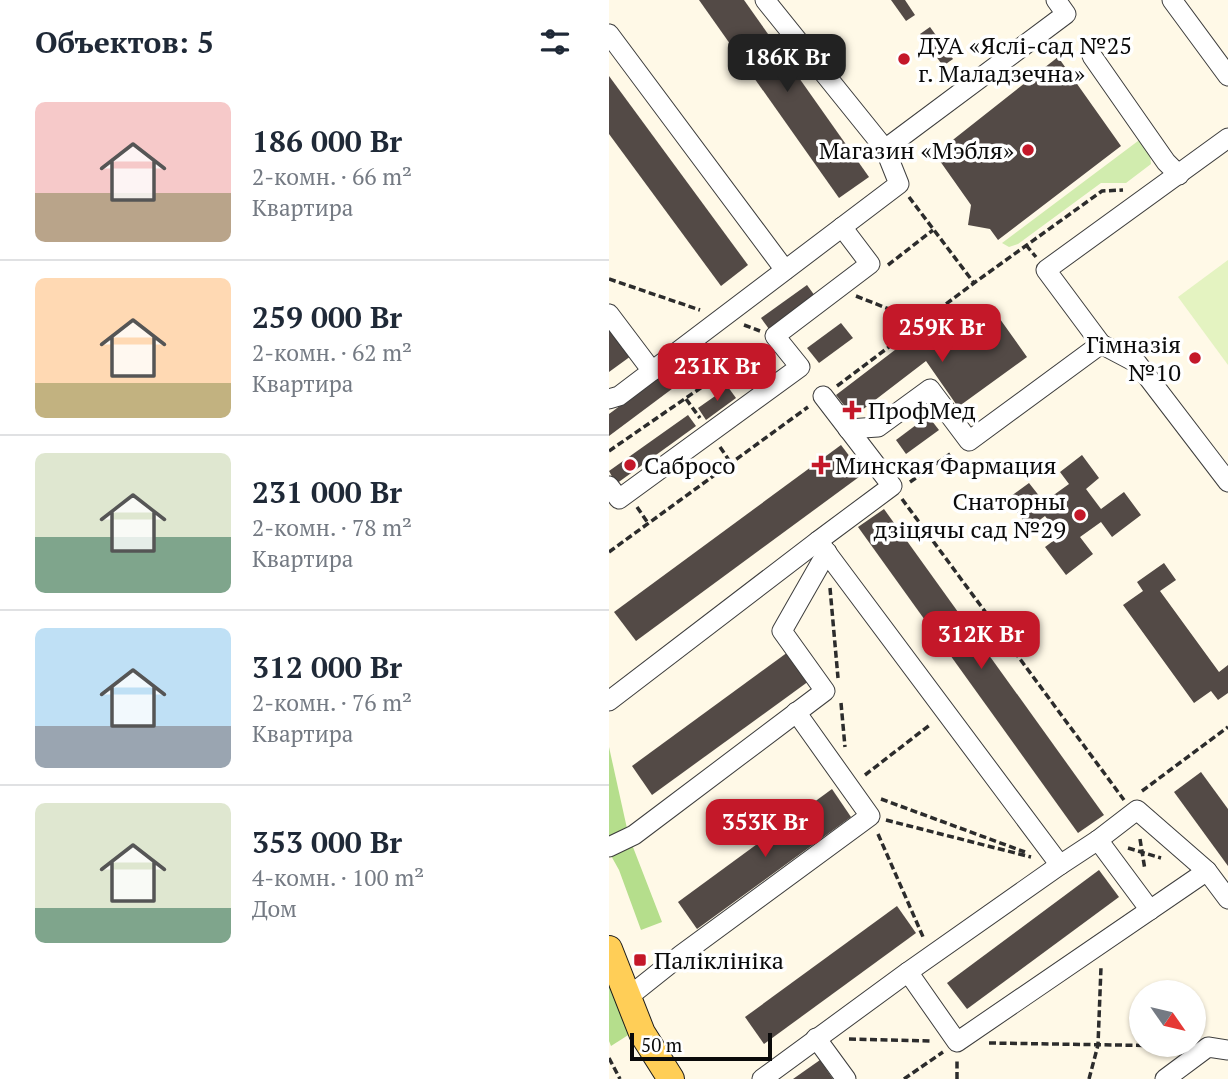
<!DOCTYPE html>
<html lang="ru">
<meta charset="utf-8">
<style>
:root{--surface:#fff;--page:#f2f2f3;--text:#1f2937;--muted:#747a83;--line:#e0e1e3;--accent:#c41829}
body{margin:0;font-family:"PT Serif",serif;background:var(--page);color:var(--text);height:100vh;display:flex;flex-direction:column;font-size:26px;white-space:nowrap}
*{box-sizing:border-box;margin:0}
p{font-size:23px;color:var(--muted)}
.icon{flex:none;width:38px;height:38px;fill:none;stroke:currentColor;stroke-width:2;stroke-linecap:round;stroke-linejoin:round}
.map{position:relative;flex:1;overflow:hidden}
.panel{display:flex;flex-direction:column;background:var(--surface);width:609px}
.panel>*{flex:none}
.needle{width:46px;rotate:124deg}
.tools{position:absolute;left:520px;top:980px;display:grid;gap:14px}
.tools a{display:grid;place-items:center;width:77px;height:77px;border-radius:50%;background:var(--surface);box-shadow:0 2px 5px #0004;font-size:35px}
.scale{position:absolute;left:21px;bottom:18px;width:142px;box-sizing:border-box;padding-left:7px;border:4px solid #0a0a0a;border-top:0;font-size:19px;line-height:24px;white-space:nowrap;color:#0a0a0a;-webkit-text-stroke:5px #fff;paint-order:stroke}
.price{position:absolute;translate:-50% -60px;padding:0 16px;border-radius:14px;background:var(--accent);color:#fff;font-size:23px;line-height:46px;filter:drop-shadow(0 2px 4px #0008)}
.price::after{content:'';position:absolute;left:50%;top:42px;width:21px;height:16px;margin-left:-10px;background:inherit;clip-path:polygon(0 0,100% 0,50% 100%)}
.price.current{background:#222;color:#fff}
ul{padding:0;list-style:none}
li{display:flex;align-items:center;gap:21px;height:175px;padding:0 35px}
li+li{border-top:2px solid var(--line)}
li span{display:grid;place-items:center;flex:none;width:196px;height:140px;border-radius:10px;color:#555}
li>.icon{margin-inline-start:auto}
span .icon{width:84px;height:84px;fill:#fffc;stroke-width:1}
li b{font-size:30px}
h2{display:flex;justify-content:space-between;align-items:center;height:84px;padding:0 35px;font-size:30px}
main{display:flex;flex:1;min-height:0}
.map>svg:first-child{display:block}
</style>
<main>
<section class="panel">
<h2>Объектов: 5<svg class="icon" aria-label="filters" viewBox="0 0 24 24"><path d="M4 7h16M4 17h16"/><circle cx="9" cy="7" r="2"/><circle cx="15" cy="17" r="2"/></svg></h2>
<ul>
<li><span style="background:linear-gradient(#f6c9c9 65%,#b9a48a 0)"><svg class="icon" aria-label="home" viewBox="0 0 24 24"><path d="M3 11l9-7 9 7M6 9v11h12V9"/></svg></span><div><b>186 000 Br</b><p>2-комн. · 66 m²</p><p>Квартира</p></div></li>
<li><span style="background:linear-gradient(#ffd9b3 75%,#c2b280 0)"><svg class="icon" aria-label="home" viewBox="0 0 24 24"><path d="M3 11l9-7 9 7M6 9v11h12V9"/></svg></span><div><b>259 000 Br</b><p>2-комн. · 62 m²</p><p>Квартира</p></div></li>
<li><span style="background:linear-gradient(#dfe7d0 60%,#7fa58c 0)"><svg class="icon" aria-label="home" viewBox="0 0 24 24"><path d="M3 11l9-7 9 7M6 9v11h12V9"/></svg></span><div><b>231 000 Br</b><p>2-комн. · 78 m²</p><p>Квартира</p></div></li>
<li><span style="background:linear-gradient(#bfe0f5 70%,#9aa5b1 0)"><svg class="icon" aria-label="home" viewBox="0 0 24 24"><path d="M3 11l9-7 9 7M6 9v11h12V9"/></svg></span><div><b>312 000 Br</b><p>2-комн. · 76 m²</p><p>Квартира</p></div></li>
<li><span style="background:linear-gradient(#dfe7d0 75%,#7fa58c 0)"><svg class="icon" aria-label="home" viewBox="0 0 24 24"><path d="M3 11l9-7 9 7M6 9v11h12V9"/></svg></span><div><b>353 000 Br</b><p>4-комн. · 100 m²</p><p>Дом</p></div></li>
</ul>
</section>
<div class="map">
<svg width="619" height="1079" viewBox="0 0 619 1079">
<rect width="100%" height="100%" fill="#fff9e7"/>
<polygon fill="#d1ecae" points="533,138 541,154 542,164 517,183 492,183 409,244 400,247 393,243"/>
<g fill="#b5de8c">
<polygon points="0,747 19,833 0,841"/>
<polygon points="22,842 53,922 32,930 10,870 0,852"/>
<polygon points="0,971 24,1032 2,1046 0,1041"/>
</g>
<polygon fill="#e4f3c1" points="619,260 619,365 569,297"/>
<g fill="#534a46">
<polygon points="90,0 135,0 260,177 230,198"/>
<polygon points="282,0 296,0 306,15 297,21"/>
<polygon points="321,27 344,59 334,66 311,34"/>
<polygon points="449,57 512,146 389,240 381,229 359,225 362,205 326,154"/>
<polygon points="0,76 139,265 112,286 0,134"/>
<polygon points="198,285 206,296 160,329 152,318"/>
<polygon points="386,312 418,357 349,407 317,361 244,417 227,395 316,327 333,349"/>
<polygon points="232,323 244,338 210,363 198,348"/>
<polygon points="0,328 22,356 0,372"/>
<polygon points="97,342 107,356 0,436 0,414"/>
<polygon points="152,363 160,375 141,389 132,377"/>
<polygon points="119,387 127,398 97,420 89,408"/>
<polygon points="79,415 87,426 7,484 0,471"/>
<polygon points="319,416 330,430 297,454 287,440"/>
<polygon points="232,445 254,474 27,641 5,612"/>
<polygon points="473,455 490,478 477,489 492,509 515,492 532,515 503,537 492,522 471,537 484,554 457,575 436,547 451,536 436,516 420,528 398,499 420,483 435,502 460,484 451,472"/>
<polygon points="275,509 495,815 469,833 249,527"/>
<polygon points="555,563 567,580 551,591 610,672 619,665 619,693 609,700 602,691 585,703 514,605 534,591 528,582"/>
<polygon points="179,652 200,681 43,795 23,766"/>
<polygon points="592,772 619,809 619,866 565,792"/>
<polygon points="223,789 242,817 88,929 69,902"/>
<polygon points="490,870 510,897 358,1009 338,983"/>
<polygon points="288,906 307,933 155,1044 136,1017"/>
<polygon points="211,1060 224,1079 184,1079"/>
</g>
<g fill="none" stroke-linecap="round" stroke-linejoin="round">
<defs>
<g id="minor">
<polyline points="563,0 619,76"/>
<polyline points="0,34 176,270"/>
<polyline points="483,56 557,162 570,175"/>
<polyline points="276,149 457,14 447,0"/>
<polyline points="0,314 43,371"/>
<polyline points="492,344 528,363 619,482"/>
<polyline points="0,399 10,396 290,184 276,149 156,0"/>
<polyline points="239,429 269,427 321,389 360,441 492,344 437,270 619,138"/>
<polyline points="0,486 10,499 191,367 166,336 261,264 233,227"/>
<polyline points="209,541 283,486 214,396"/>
<polyline points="0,701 209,541 451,865 489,840 528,810 598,871 619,899"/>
<polyline points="489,840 541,910"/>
<polyline points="0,847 25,835 216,691 173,631 218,552"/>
<polyline points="299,972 451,865"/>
<polyline points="18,998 72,955 261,816 187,712"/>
<polyline points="207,1038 237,1079"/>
<polyline points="153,1079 299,972 348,1042 598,871"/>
<polyline points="556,1079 599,1047 619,1050"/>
</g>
<polyline id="major" points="0,949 33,1033 62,1079"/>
</defs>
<use href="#minor" stroke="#3d3d3d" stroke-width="21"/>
<use href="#major" stroke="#1b1b1b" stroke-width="28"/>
<g stroke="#2c2c2c" stroke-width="3.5" stroke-dasharray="7 3.5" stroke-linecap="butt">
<polyline points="300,197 365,283"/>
<polyline points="417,245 427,257"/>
<polyline points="279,265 324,230"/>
<polyline points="0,279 91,310"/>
<polyline points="247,296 313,322"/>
<polyline points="135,325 151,331"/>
<polyline points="228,386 365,283 493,191 514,190"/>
<polyline points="77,399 91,418"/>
<polyline points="111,447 122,463"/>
<polyline points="0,451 151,347"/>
<polyline points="301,482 344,452"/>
<polyline points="293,499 515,800"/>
<polyline points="28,507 39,523"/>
<polyline points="0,552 199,407"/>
<polyline points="221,588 229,678"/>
<polyline points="232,703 236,747"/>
<polyline points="256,775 322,724"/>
<polyline points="533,791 619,727"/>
<polyline points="272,799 416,852"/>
<polyline points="277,820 422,857"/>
<polyline points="269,834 315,939"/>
<polyline points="531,839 536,870"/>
<polyline points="519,848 552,858"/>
<polyline points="240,1039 324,1041"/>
<polyline points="380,1043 568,1046"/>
<polyline points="0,1058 11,1079"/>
<polyline points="295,1079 334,1052"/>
<polyline points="348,1079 348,1060"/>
<polyline points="480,1079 489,1045 492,967"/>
</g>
<use href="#minor" stroke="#fff" stroke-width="19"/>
<use href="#major" stroke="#ffce57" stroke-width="26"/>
</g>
<g fill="#c41829" stroke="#fff" stroke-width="2.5">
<circle cx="295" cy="59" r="7"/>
<circle cx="419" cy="150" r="7"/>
<circle cx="586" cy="358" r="7"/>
<path d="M239.5 399.5h7v7h7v7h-7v7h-7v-7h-7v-7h7z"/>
<circle cx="21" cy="465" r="7"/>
<path d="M208.5 454.5h7v7h7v7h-7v7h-7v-7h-7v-7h7z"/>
<circle cx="471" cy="515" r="7"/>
<rect x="24" y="953" width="14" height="14" rx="3.5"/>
</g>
<g text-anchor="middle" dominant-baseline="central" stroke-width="7" stroke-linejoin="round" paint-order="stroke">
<g font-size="24" fill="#0a0a0a" stroke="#fff" text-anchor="start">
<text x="309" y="45">ДУА «Яслі-сад №25<tspan x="309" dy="28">г. Маладзечна»</tspan></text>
<text x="405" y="150" text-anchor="end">Магазин «Мэбля»</text>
<text x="572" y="344" text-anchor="end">Гімназія<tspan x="572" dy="28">№10</tspan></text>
<text x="259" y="410">ПрофМед</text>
<text x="35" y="465">Сабросо</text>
<text x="226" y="465">Минская Фармация</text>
<text x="457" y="501" text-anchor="end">Снаторны<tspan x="457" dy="28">дзіцячы сад №29</tspan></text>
<text x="45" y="960">Паліклініка</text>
</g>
</g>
</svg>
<div class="tools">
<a><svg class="needle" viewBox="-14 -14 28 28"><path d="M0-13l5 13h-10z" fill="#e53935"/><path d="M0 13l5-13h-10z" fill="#747a83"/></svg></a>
</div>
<div class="scale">50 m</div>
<b class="price current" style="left:178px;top:94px">186K Br</b>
<b class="price" style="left:333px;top:364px">259K Br</b>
<b class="price" style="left:108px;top:403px">231K Br</b>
<b class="price" style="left:372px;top:671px">312K Br</b>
<b class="price" style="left:156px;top:859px">353K Br</b>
</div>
</main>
